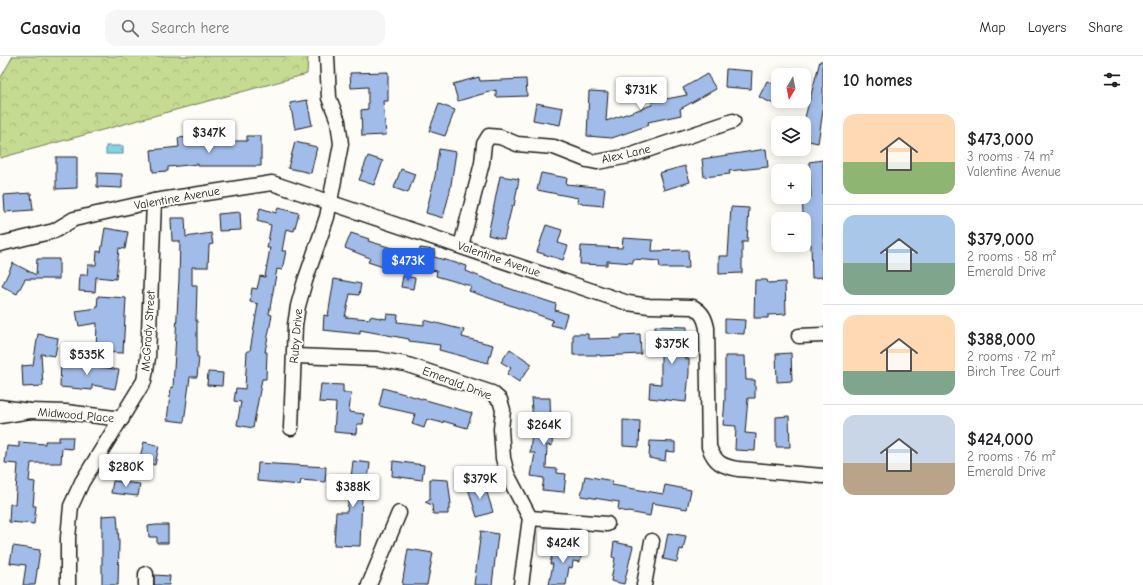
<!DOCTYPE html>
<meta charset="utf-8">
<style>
:root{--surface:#fff;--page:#f6f6f6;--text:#202124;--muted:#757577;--line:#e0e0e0;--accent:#2563eb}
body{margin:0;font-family:"Comic Neue",sans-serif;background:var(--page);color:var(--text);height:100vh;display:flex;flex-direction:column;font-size:15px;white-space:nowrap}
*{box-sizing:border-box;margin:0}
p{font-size:13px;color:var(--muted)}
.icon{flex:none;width:22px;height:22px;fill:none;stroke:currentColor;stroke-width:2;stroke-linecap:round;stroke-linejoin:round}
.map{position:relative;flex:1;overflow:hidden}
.panel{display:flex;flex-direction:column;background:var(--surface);width:320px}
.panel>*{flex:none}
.needle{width:26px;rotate:190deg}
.tools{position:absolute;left:771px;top:12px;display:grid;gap:8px}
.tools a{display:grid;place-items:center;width:40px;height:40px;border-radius:8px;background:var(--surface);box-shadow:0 2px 10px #0003;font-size:20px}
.price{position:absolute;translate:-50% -34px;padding:0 9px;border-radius:4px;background:#fff;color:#222;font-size:13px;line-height:26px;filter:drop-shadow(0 1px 2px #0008)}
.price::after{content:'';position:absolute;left:50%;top:24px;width:12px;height:9px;margin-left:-6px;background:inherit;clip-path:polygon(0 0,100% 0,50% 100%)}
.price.current{background:var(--accent);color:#fff}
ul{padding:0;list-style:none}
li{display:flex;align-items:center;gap:12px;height:100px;padding:0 20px}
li+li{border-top:1px solid var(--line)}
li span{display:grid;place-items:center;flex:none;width:112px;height:80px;border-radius:12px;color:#555}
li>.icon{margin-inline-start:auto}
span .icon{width:48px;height:48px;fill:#fffc;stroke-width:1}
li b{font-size:17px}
h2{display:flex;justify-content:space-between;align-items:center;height:48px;padding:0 20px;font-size:17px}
header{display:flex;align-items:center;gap:24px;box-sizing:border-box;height:56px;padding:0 20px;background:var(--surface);border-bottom:1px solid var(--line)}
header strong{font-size:19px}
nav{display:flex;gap:22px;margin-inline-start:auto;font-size:14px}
.search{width:280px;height:36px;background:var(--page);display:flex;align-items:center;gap:10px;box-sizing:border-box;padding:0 14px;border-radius:12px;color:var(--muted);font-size:15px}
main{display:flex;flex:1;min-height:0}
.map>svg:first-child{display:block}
</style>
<header>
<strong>Casavia</strong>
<div class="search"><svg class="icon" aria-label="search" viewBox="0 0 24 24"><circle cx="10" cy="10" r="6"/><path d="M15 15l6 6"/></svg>Search here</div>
<nav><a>Map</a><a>Layers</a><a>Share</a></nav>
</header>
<main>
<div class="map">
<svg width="823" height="529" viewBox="0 0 823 529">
<defs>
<pattern id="forest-crowns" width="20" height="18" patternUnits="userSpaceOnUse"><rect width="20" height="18" fill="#c5db91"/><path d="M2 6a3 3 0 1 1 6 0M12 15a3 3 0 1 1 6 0" fill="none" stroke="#a9bb7c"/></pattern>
<pattern id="water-ripples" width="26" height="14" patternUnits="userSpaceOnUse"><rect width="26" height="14" fill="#85d2e3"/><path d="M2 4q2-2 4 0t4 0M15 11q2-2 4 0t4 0" fill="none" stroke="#72b4c2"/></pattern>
</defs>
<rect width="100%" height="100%" fill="#fdfcf7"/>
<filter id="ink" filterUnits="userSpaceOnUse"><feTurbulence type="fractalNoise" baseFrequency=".025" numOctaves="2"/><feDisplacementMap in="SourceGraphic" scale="8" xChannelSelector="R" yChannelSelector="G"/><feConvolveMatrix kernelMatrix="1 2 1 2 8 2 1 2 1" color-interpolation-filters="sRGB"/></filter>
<g filter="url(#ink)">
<polygon fill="url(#forest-crowns)" stroke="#707c56" points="13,0 308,0 307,18 0,102 0,23"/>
<rect fill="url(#water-ripples)" stroke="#5b8993" x="106" y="90" width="17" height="8"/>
<g fill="#a2bce9" stroke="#1c1c1c">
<polygon points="820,5 823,5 823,55 818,87 804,84 804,65"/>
<polygon points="726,13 752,15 751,33 725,31"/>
<polygon points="388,16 388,45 383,45 386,79 362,80 361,54 368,53 368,31 351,32 350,17"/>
<polygon points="707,18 716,33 680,53 681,59 648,66 649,69 612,82 587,80 589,35 608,36 606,65 652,49 651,46 687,39 683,32"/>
<polygon points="479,21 480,25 526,23 527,40 496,41 496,34 458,45 453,28"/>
<polygon points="767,25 778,30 778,50 759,41"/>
<polygon points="307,44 312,69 295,73 290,47"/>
<polygon points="536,47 563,52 560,69 533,64"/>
<polygon points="439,48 455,54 445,80 429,75"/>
<polygon points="205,80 205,88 223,87 223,85 247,85 247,80 261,80 261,110 198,110 198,108 168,111 168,115 153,116 151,94 179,91 178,82"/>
<polygon points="295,86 317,91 311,117 288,112"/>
<polygon points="439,93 456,96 450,135 443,162 426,157 435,120"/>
<polygon points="766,93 768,111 729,115 730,118 704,121 702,103"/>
<polygon points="368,100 383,105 374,129 359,124"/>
<polygon points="56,101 77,101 77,132 56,133"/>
<polygon points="823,104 823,221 812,222 811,188 805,189 802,141 811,141 809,106"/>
<polygon points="685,110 690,126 664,134 659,117"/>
<polygon points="401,113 415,118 408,137 394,132"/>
<polygon points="97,117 122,118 122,132 97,131"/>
<polygon points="541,117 567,122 566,128 605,132 603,150 583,148 583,147 577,146 578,142 537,134"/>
<polygon points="500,120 519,123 514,150 512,150 504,183 488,179"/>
<polygon points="31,137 33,154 5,156 4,139"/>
<polygon points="731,151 749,152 747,186 742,186 742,217 719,218 719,200 728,200"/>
<polygon points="260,152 276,157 278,152 299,157 294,175 286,173 282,195 286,195 282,214 277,213 269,258 272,259 265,296 267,296 266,323 262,323 253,372 237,369 241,346 234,345 236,332 245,333 247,295 250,295 258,248 250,246 252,232 257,233 260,220 265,221 270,192 267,192 271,169 257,165"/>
<polygon points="240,156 241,174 219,175 218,158"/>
<polygon points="171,162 185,162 186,181 211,177 213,188 209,189 208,211 192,211 192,229 197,229 196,265 197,265 197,301 199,301 197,321 190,321 184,366 167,364 171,331 173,332 179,223 180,185 172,185"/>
<polygon points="546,169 562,174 558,187 568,190 563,204 537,196"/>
<polygon points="105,172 128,176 125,193 119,192 116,223 96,221 95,236 79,235 80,219 87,219 88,209 96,209 97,195 101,196"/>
<polygon points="351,177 369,183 368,185 399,194 395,210 387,207 386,212 368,206 370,202 345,192"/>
<polygon points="623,182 653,184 652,195 688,194 689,212 660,212 659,205 633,203 633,207 607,205 607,209 580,208 581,190 622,192"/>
<polygon points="420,192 435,194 434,201 467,210 466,215 493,226 493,227 556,248 555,254 567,258 563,272 551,269 553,264 469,235 471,230 436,220 437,215 417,212"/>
<polygon points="37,203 59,203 59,223 25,223 17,238 2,230 13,207 36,219"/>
<polygon points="403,220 415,222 413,233 401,231"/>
<polygon points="334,223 361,228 359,239 350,238 345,261 370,263 370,260 386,263 387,258 398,259 397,266 424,269 424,264 464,274 462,281 493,289 488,307 439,294 440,289 409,285 409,283 360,274 360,278 323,274 324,259 328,260"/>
<polygon points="755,224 767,224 768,227 785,226 786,258 768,259 768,262 754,262"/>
<polygon points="98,240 126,242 123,297 96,296 97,267 79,270 76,255 97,252"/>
<polygon points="725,263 745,264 744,278 725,277"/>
<polygon points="655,270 687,271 686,303 689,303 689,317 686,346 649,342 650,327 661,328 661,282 655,281"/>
<polygon points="38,278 58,282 55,300 41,298 43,330 23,331 22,310 33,309"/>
<polygon points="573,278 588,278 588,283 621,282 621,279 640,278 641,298 600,300 600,299 573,299"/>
<polygon points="510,293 532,308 519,326 507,318 511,312 501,306"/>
<polygon points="791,297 792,325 777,326 776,298"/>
<polygon points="725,300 745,300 746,324 755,324 755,342 748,342 745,377 756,378 755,395 735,394 736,370 723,369 725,343"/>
<polygon points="61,304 119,314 115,333 92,329 92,334 60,331"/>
<polygon points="208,316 223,317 222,330 207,329"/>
<polygon points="321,328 343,329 343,337 351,337 349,356 364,358 363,368 357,368 356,378 334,376 336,347 319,346"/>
<polygon points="383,332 472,357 467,372 443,365 443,367 427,363 424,372 412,368 415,358 379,350"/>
<polygon points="531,342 550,342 551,371 553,371 552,390 547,389 546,412 557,413 557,417 566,418 564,436 542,434 544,422 531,420 535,397 530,397 533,365"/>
<polygon points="789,360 790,391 776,391 776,361"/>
<polygon points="623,364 640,365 639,391 623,390"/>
<polygon points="59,381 73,381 72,393 62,392 61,407 31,407 29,425 35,426 33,450 36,450 34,468 9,466 10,448 15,448 18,408 5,407 7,390 19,391 19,386 45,388 45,385 59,385"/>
<polygon points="650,385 675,386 675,396 666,395 665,405 649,402"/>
<polygon points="144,386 159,390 155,409 139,405"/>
<polygon points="353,405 370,407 366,441 362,441 360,490 334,489 336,456 347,456"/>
<polygon points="393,405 424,409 422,424 392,420"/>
<polygon points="258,407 326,411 325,426 301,424 300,429 257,425"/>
<polygon points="585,420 613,425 612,429 663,438 665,429 691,434 687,453 652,447 650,460 618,454 619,446 581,440"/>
<polygon points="430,423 448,424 451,448 450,448 450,453 448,453 448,458 433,458 432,449 425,446 430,444"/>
<polygon points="113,425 140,428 138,440 111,437"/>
<polygon points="484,427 493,456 477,461 468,432"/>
<polygon points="117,459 119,486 118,529 102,529 102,460"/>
<polygon points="156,469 168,469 168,487 157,487 157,481 149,481 148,470"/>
<polygon points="481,475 498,478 492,529 474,529"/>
<polygon points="668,477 686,480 683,494 680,493 677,506 663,503"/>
<polygon points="614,486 633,490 624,528 611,525 615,502 612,501"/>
<polygon points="13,490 40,494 35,529 23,529 26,509 10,507"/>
<polygon points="572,490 583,492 580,506 573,505 572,512 569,511 566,529 549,529 553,508 550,508 553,493 571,495"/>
<polygon points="408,493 433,497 427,529 402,529"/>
<polygon points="154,519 170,520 169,529 154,529"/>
</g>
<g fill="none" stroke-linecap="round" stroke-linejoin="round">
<defs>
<g id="minor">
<path d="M0,188L54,175L74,163L83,161L154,145L272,127L628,247L649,250L693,251C702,256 705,262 707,272L709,391C715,407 722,410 738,413L823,420"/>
<polyline points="461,190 482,107 484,88 489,80 500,81 517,88 554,91 587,104 597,106 629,100 733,65"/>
<polyline points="799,280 823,279"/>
<polyline points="295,300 377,303 405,308 492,337 500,344 503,354 501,373 503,402 507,418 530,462 521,529"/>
<polyline points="0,351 30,355 0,360"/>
<polyline points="30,355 66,356 122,363"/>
<polyline points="291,372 295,269 298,250 305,225 327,161 341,88 338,65 329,42 327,0"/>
<polyline points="530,462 607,468"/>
<polyline points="68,529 68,482 71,450 82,426 144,325 148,302 154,145"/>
<polyline points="146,529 146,518"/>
<polyline points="369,529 399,457"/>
<polyline points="644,529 652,485"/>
</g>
</defs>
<use href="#minor" stroke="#1c1c1c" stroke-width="17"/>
<use href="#minor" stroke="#fdfcf7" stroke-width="14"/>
</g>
</g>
<g text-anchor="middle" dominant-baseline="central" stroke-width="4" stroke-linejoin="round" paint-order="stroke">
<g font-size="12" fill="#1c1c1c" stroke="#fdfcf7">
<text transform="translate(626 98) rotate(-13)">Alex Lane</text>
<text transform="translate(177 142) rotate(-10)">Valentine Avenue</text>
<text transform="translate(499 203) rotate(19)">Valentine Avenue</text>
<text transform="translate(148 275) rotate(-86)">McGrady Street</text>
<text transform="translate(296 280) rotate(-85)">Ruby Drive</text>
<text transform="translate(457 327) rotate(21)">Emerald Drive</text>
<text transform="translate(76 359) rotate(5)">Midwood Place</text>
</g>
</g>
</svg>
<div class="tools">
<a><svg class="needle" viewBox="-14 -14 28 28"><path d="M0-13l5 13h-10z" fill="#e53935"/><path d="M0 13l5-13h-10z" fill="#757577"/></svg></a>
<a><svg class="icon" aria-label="layers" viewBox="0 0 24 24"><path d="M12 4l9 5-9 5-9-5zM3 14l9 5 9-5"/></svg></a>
<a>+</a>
<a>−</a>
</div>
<b class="price" style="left:641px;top:55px">$731K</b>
<b class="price" style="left:209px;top:98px">$347K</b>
<b class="price current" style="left:408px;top:226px">$473K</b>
<b class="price" style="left:672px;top:309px">$375K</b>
<b class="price" style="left:87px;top:320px">$535K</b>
<b class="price" style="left:544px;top:390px">$264K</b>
<b class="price" style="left:126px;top:432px">$280K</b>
<b class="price" style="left:480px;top:444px">$379K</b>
<b class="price" style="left:353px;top:452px">$388K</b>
<b class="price" style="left:563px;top:508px">$424K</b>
</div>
<section class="panel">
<h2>10 homes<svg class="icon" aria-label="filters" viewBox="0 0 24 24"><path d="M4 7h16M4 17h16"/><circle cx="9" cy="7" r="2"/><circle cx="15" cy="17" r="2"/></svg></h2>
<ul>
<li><span style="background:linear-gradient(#ffd9b3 60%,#8fb573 0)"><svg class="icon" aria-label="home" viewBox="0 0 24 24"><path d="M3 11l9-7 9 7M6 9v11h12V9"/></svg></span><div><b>$473,000</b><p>3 rooms · 74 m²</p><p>Valentine Avenue</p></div></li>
<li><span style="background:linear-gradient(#a9c7e8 60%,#7fa58c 0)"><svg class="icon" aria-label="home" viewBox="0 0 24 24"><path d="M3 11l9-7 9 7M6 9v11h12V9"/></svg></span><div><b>$379,000</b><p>2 rooms · 58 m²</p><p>Emerald Drive</p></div></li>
<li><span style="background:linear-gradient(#ffd9b3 70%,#7fa58c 0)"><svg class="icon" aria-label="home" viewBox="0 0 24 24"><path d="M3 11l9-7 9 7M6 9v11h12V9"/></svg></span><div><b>$388,000</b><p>2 rooms · 72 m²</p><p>Birch Tree Court</p></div></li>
<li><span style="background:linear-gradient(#c9d6e8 60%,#b9a48a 0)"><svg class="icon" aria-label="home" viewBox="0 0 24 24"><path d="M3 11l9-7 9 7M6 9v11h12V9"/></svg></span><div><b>$424,000</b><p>2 rooms · 76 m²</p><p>Emerald Drive</p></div></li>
</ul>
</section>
</main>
